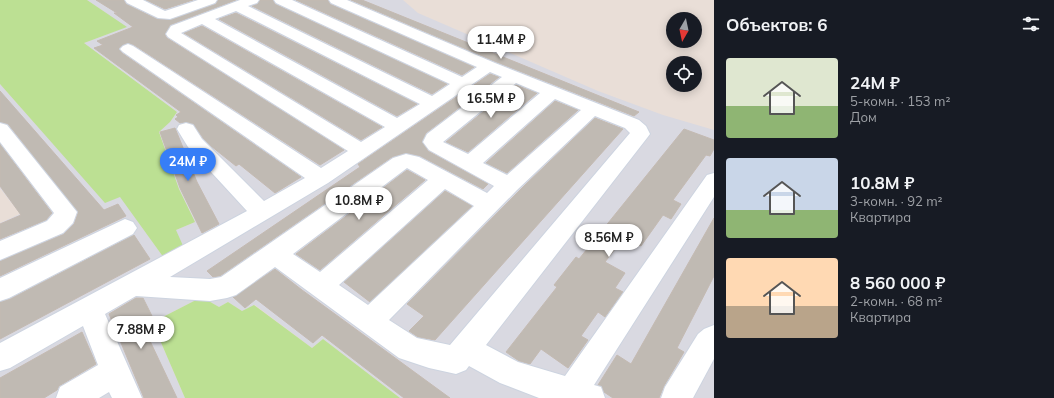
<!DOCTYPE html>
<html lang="ru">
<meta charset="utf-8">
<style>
:root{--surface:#171b24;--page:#242831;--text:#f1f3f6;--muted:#9ea1a6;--accent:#367ef7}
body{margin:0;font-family:Mulish,sans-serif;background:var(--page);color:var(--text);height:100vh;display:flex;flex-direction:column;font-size:15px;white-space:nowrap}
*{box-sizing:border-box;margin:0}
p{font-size:13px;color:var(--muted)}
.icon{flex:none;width:22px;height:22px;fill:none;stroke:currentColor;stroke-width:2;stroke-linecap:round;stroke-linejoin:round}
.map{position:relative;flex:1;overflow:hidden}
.drawer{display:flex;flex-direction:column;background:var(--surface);width:340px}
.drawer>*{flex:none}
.needle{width:26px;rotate:189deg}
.controls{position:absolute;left:666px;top:12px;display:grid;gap:8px}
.controls a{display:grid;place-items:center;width:36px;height:36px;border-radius:50%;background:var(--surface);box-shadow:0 2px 10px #0003;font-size:20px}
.price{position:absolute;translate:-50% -34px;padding:0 9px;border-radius:14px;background:#fff;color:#222;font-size:13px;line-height:26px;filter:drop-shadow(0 1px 2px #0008)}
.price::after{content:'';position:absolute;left:50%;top:24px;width:12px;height:9px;margin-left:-6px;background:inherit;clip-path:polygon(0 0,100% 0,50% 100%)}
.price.active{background:var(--accent);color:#fff}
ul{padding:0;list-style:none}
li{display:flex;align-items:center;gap:12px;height:100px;padding:0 12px}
li span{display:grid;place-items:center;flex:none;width:112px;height:80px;border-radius:4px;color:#555}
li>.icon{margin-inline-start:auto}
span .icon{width:48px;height:48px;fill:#fffc;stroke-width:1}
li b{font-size:17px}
h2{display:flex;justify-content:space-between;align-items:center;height:48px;padding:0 12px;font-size:17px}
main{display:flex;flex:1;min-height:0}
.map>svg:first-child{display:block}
</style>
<main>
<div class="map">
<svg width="714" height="398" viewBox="0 0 714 398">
<rect width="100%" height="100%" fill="#e9ded7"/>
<polygon fill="#d9d9e1" points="87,0 403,0 418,13 598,91 663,115 714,130 714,398 400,398 323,339 312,348 255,305 242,311 228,302 219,307 205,299 194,301 157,320 153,324 185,398 0,398 0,223 20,214 0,188 0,84 105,202 120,196 164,258 176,230 195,222 179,189 159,132 170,122 177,112 84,43 126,27"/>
<g fill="#bce093">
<polygon points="0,0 87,0 127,27 84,43 177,112 170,122 159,132 179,189 195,222 176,230 184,248 164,258 120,197 105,203 0,84"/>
<polygon points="205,299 219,307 228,302 242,311 254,305 312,348 323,339 400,398 185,398 153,324 157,320 194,301"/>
</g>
<g fill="#c0bab3" stroke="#c4bab2">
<polygon points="96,0 124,0 126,4 157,19 170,20 216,4 218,0 236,0 170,25 165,35 167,38 344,150 320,165 134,45 127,43 119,48 122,53 301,177 275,193 239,164 236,166 211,146 203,138 193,124 186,122 180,123 175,119 178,117 176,115 181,112 94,48 103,45 97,41 133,27 114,13 117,13"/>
<polygon points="146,0 193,0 165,9"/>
<polygon points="260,0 273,0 275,4 447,84 432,94 252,6 257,4"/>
<polygon points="296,0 328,0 330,4 474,67 462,75"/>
<polygon points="351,0 362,0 639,112 634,116 496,62"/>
<polygon points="236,13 417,104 397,116 219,19"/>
<polygon points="202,26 382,127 361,140 184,33"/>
<polygon points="490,74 499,77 426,133 422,141 428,151 488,184 483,189 420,156 406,153 392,157 220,276 213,277 207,271 360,167 358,164"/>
<polygon points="516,85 537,93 468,152 446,142"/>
<polygon points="0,91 104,210 118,204 126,216 0,276 0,261 64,234 74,224 78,213 8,124 0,122"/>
<polygon points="555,101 578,110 507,173 486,163"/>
<polygon points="595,118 623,129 435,340 418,337 409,331 424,316 407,304 524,186"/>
<polygon points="175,128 197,182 219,224 202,233 180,188 160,132"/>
<polygon points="684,129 714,140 714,149 710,156 706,155 673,200 681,204 671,219 663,215 641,246 624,237 605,262 625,273 615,288 623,292 605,317 598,312 581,336 588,340 568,368 541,349 530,364 519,361 506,352 557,287 554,285 576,257 579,259"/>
<polygon points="0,144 52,213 46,220 0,239 0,224 21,215 0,186"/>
<polygon points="407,170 425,180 320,270 296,254"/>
<polygon points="445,191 472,206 370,302 344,282"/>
<polygon points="714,218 714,276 677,348 684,352 664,386 659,398 613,398 604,392 601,386 598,385 617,355 631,364"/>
<polygon points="134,235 150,259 0,339 0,302 10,299"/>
<polygon points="275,269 302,290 450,398 404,398 322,335 313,343 256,299 245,308 233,297"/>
<polygon points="136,298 143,298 152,316 141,322 177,398 144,398 109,314"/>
<polygon points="82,332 96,364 59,386 57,390 44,398 0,398 0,378"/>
</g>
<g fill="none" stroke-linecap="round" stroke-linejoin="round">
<defs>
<g id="minor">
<polygon points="125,0 143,0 165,11 198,0 217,0 215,3 170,19 158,18 127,3"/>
<path d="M240,0H259L257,3L248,6L432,96L450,84L276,3L274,0H292L462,77L477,67L331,3L329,0H347L495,63L639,120L646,126L650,134L647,138L486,345L518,362L565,376L707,175L714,173V197L594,385L601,387L605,398H539L500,383L469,366L466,370L456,374L429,368L399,358L275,267L236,295L227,298L210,301L136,296L105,314L142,398H112L109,392L99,398H56L60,387L98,365L83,326L10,368L0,371V343L247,211L188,147L177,129L179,125L186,123L193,125L202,139L264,201L305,178L123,52L120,49L123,46L128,44L133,46L321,168L348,151L168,37L166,34L171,26ZM236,11L420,104L397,118L215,19ZM202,24L385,127L361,142L181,33ZM490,72L502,77L427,134L423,142L429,150L494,186L487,193L419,157L406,154L393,158L221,277L210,279L170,277L328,183ZM516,83L540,93L468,154L443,142ZM555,99L581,110L507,175L483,163ZM595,116L625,128L630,133L450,345L417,338L389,320L517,190ZM407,168L428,180L320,272L293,254ZM445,189L474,206L368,305L339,285Z"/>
<polygon points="0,123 7,125 77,212 73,223 63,233 0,260 0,241 47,221 54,213 0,142"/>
<polygon points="125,219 133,222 137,228 133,234 9,298 0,301 0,278"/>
<polygon points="714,325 714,359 693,398 661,398 665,387 698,334 704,329"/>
</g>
</defs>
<use href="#minor" stroke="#cdd4e0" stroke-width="2"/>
<use href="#minor" fill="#fff" fill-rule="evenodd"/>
</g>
</svg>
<div class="controls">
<a><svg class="needle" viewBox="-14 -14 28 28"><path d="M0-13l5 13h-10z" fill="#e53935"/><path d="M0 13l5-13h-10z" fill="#9ea1a6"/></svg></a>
<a><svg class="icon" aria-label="locate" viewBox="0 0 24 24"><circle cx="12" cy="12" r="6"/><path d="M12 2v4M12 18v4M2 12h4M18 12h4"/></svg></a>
</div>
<b class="price" style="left:501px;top:60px">11.4M ₽</b>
<b class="price" style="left:491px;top:119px">16.5M ₽</b>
<b class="price active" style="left:188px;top:182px">24M ₽</b>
<b class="price" style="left:359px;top:221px">10.8M ₽</b>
<b class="price" style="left:609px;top:258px">8.56M ₽</b>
<b class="price" style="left:141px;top:350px">7.88M ₽</b>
</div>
<section class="drawer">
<h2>Объектов: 6<svg class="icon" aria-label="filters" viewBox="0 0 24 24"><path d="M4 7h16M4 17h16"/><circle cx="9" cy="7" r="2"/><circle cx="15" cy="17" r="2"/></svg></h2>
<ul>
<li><span style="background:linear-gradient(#dfe7d0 60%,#8fb573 0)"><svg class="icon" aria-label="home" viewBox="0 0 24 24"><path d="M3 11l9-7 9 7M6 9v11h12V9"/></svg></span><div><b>24M ₽</b><p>5-комн. · 153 m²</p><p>Дом</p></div></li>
<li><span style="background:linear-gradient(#c9d6e8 65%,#8fb573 0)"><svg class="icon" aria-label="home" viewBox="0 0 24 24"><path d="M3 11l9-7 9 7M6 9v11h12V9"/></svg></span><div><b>10.8M ₽</b><p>3-комн. · 92 m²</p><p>Квартира</p></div></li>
<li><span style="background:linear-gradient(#ffd9b3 60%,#b9a48a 0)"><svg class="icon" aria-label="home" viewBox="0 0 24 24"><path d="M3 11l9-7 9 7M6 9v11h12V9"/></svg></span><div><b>8 560 000 ₽</b><p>2-комн. · 68 m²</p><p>Квартира</p></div></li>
</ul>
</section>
</main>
